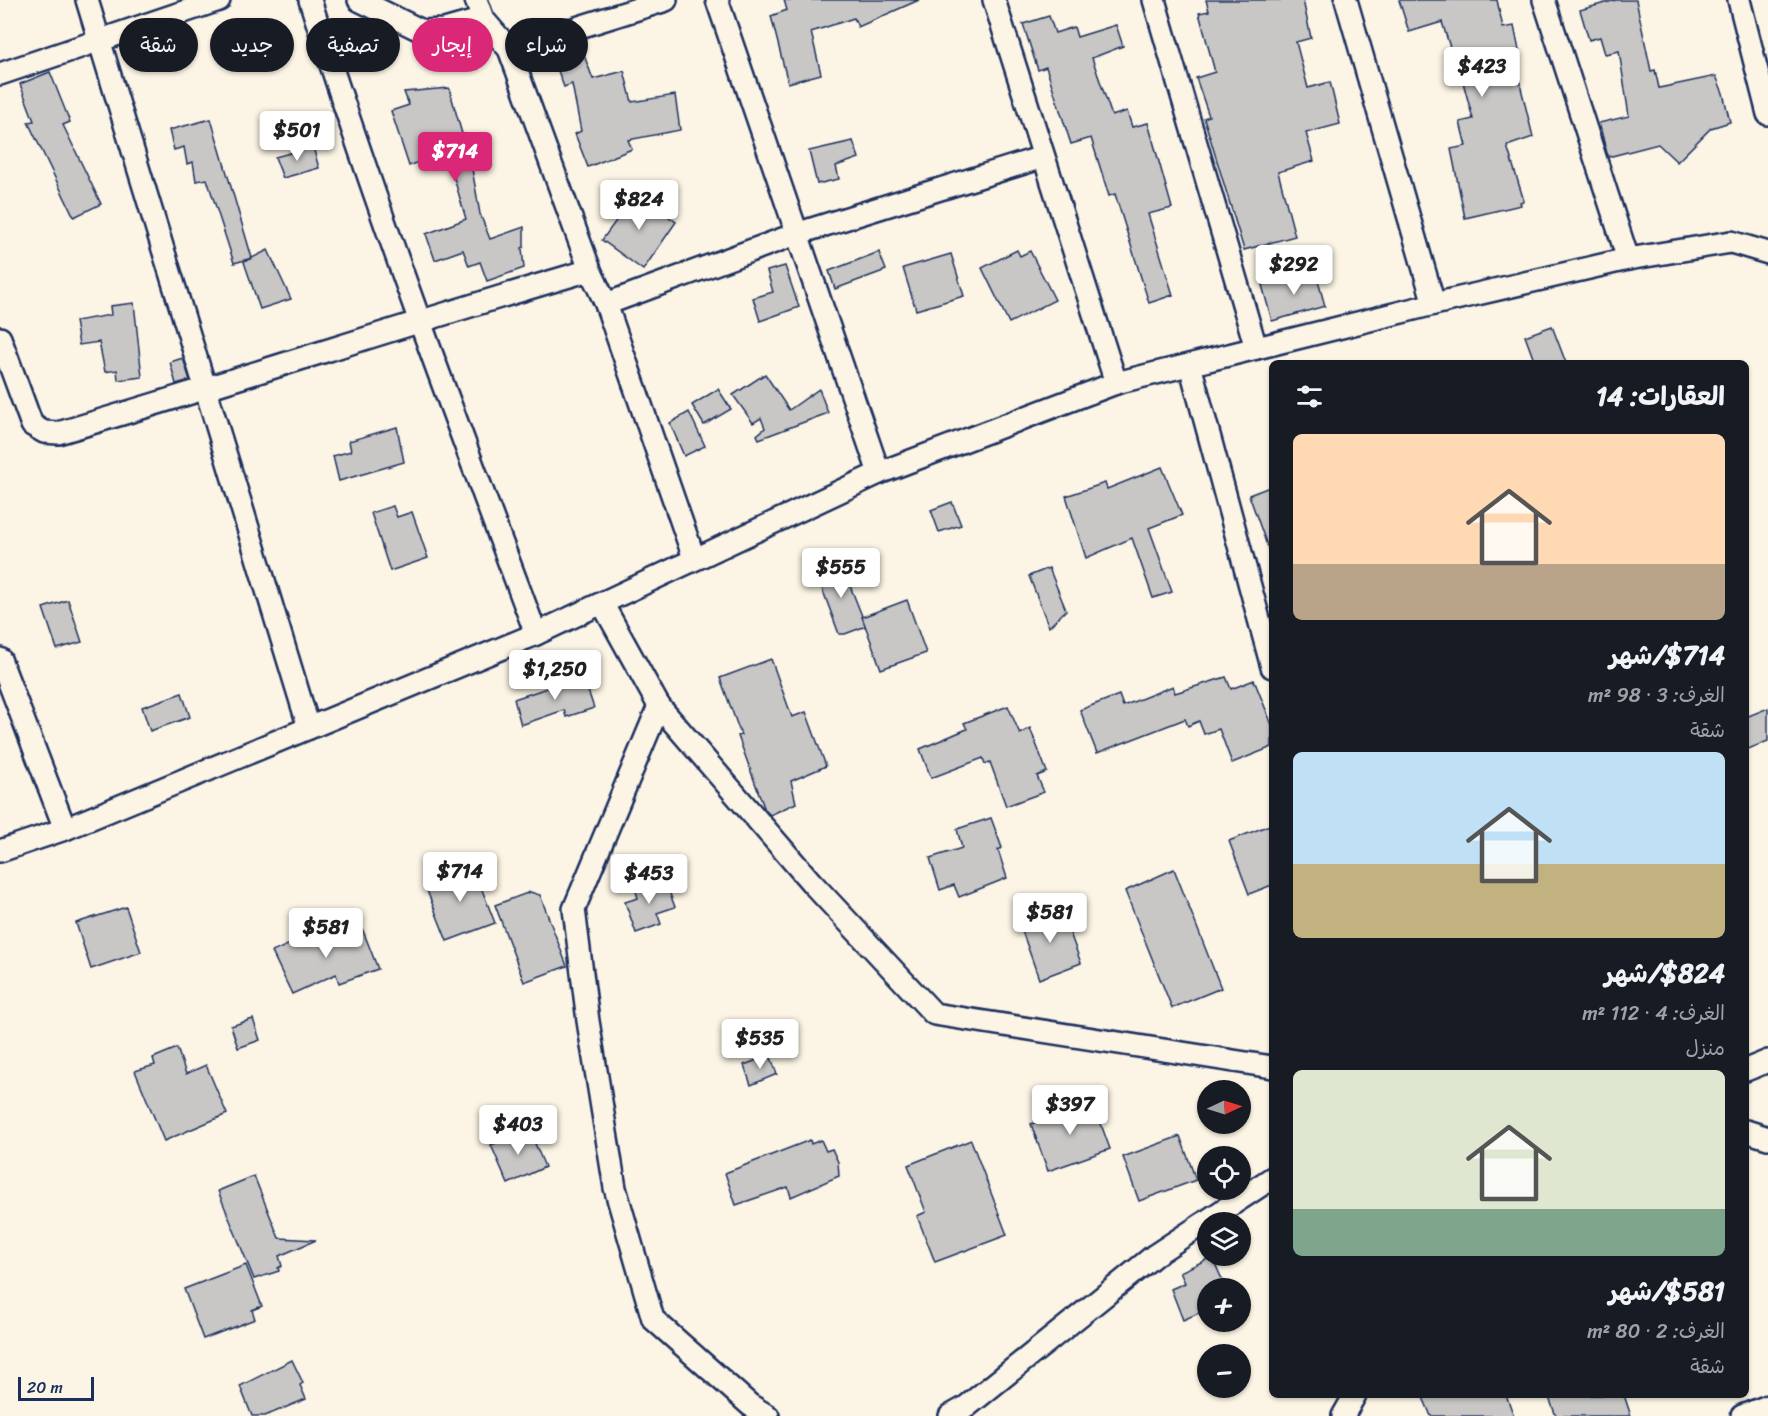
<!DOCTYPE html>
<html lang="ar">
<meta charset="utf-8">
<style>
:root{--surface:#171b24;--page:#242831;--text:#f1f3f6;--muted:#9ea1a6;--accent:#db2777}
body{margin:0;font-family:Sriracha,"Playpen Sans Arabic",sans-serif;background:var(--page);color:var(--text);direction:rtl;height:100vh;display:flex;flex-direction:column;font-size:22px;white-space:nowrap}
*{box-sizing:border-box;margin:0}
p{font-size:20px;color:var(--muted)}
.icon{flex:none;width:33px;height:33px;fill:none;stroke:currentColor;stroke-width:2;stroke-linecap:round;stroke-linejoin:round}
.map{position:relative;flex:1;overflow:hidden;direction:ltr}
.sheet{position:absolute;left:1269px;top:360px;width:480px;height:1038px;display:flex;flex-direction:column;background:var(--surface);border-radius:9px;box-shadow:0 2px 4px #0004;direction:rtl}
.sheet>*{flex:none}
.hud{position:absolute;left:18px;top:18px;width:570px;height:54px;direction:rtl;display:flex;gap:12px}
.needle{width:39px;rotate:86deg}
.fabs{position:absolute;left:1197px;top:1080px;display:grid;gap:12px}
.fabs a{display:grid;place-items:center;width:54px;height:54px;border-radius:50%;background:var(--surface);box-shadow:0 2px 4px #0004;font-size:30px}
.scale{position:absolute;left:18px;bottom:15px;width:76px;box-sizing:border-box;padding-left:6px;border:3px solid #1b2f5e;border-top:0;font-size:16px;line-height:21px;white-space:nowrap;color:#1b2f5e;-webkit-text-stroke:4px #fcf5e5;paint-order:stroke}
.price{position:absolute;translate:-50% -51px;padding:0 14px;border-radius:6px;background:#fff;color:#222;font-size:20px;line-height:39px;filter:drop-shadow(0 2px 3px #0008)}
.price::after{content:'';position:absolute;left:50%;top:36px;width:18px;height:14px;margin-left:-9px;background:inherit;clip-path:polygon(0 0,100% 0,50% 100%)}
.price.selected{background:var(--accent);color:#fff}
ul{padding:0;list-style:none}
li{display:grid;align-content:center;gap:12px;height:318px;padding:0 24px}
li span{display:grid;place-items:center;height:186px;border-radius:9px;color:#555}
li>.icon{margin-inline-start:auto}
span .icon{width:108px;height:108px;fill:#fffc;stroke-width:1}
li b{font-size:26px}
h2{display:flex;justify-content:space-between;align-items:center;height:72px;padding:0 24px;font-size:26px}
.tag{padding:0 21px;border-radius:27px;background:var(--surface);box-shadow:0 2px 4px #0004;font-size:21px;line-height:54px}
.tag.selected{background:var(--accent);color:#fff}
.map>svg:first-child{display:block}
</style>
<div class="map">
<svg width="1768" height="1416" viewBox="0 0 1768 1416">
<rect width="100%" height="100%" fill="#fcf5e5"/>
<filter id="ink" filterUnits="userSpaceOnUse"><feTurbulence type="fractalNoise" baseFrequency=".0167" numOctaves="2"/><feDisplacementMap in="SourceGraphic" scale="12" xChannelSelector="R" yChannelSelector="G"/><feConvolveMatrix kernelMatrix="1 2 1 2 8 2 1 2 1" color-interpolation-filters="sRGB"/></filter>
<g filter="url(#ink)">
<g fill="#c8c7c6" stroke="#1b2f5e" stroke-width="1.5">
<polygon points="784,0 919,0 858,27 854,18 811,32 821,74 788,83 771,16 787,10"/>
<polygon points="1206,0 1303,0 1311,38 1296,42 1308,88 1330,82 1340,124 1306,133 1314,161 1278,172 1295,236 1244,250 1204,118 1209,116 1196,78 1215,72 1199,13 1209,11"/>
<polygon points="1399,0 1497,0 1503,28 1514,26 1519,50 1512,51 1533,137 1507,146 1524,201 1520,202 1521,205 1465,218 1451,149 1466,146 1460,122 1473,119 1456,56 1453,57 1442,22 1409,32"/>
<polygon points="1616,0 1636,0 1651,71 1655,70 1659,88 1716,76 1723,93 1730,122 1711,128 1677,162 1658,144 1608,157 1599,123 1629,116 1619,51 1605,54 1600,37 1589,40 1580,10"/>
<polygon points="1049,16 1055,33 1074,27 1077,37 1116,25 1123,46 1092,58 1112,116 1127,111 1132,127 1148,123 1172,208 1148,214 1173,295 1149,303 1115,194 1109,196 1091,138 1071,144 1046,67 1038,70 1023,24"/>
<polygon points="582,50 593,79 624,71 632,102 675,95 680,130 628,140 632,149 588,167 575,134 581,131 572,84 564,87 554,60"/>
<polygon points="50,72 70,122 63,125 101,204 74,217 28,122 34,121 20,84"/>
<polygon points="449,88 472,169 480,214 490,239 524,227 524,247 522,248 524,268 487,281 480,262 469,266 463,250 435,260 426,234 466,219 452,171 450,172 444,151 409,166 391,111 409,105 404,92"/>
<polygon points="211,119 252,258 234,263 207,179 196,181 193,162 187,164 184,147 174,150 169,130"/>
<polygon points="853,141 859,158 836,166 839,179 817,184 809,151"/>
<polygon points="313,147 319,168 283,178 275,157"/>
<polygon points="636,193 676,222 643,270 602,240"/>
<polygon points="268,250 291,299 260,309 244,262"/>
<polygon points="1017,250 1020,256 1030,251 1055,300 1009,323 982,268"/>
<polygon points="879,252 886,270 835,289 829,271"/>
<polygon points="951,254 964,296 916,310 903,268"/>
<polygon points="785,266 799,307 760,321 753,298 773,292 767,271"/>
<polygon points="1315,270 1325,306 1272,321 1262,285"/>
<polygon points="134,303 142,377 118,380 117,370 105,372 99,342 79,345 75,321 111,315 110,306"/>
<polygon points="1552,326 1566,363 1535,363 1525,336"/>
<polygon points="183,358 190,380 176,384 170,362"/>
<polygon points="765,374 789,410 819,389 828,413 759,439 757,435 765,428 761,418 753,423 733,395"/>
<polygon points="718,389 731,409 704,425 692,405"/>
<polygon points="689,412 705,446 684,456 670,423"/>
<polygon points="397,427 404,462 339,481 333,456 351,451 349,441"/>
<polygon points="1162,467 1182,515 1149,528 1172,592 1153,598 1132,538 1086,558 1066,496 1105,483 1107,489"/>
<polygon points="1272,486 1272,550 1269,551 1249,495"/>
<polygon points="952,502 961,525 939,532 931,510"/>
<polygon points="393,506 397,517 412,512 428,558 390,571 371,513"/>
<polygon points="841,563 866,626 845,634 839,634 816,572"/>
<polygon points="1049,568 1066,610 1049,627 1029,576"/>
<polygon points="68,600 82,642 57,649 43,608"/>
<polygon points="907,600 926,653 881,669 862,617"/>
<polygon points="771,659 792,717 806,712 826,766 791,781 796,803 770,815 765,810 738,736 741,735 720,678"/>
<polygon points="583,676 594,708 566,717 564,710 521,725 514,699"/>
<polygon points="1226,677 1231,689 1254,680 1272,725 1272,747 1232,763 1219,729 1204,734 1199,721 1188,726 1185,719 1097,753 1080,710 1119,695 1123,706 1173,686 1175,693"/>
<polygon points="182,693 190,717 150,731 142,707"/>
<polygon points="1008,706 1020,734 1030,728 1047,772 1037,776 1044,792 1006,806 990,762 985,764 983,758 931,778 920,749 967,729 964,723"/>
<polygon points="1768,708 1768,741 1746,750 1746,717"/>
<polygon points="991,818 1002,848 998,850 1007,878 959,897 954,885 940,890 930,858 962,848 957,829"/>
<polygon points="1272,824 1272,885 1249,894 1229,841"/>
<polygon points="472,864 495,923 447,941 424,883"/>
<polygon points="1174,869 1221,988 1172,1008 1125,891"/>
<polygon points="664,878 675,907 657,913 661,924 636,933 625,902 638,898 635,888"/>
<polygon points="530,892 540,895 567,966 524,982 495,905"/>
<polygon points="126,907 141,952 91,969 76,923"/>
<polygon points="1041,910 1045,920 1063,914 1081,963 1039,979 1021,928 1027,928 1023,916"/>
<polygon points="360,923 378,969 339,983 336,974 292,994 272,952 303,938 306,945"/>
<polygon points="253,1019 260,1040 238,1048 231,1026"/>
<polygon points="177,1048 186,1074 206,1065 227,1114 164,1141 135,1071 155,1065 153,1058"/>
<polygon points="770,1055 777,1074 751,1085 744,1065"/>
<polygon points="1093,1102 1110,1149 1048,1171 1031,1124"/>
<polygon points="529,1129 545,1167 508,1184 491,1145"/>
<polygon points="1180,1136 1196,1180 1139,1201 1123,1157"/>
<polygon points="810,1140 811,1144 821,1140 826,1151 832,1149 838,1162 839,1176 791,1197 788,1187 736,1205 725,1173"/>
<polygon points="971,1140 1007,1235 935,1262 917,1216 926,1212 908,1165"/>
<polygon points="254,1176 279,1238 316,1240 279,1256 282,1266 278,1268 279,1271 254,1279 218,1191"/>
<polygon points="1212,1257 1226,1288 1208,1288 1208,1309 1183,1320 1171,1289 1185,1283 1180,1272"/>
<polygon points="246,1265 262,1306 252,1310 255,1319 203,1339 184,1289"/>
<polygon points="292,1360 303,1383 300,1385 306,1399 265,1416 252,1416 240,1386"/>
<polygon points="1422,1395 1506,1395 1514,1416 1431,1416"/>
<polygon points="1548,1395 1624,1395 1631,1416 1556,1416"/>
</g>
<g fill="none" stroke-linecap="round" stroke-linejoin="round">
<defs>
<g id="street">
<polyline points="87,0 309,728"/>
<path d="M310,0C378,214 457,424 536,634"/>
<polyline points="359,0 422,31 444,30 483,19"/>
<polyline points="476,0 483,19 509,49 590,270 606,304 694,558"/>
<polyline points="717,0 879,473"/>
<polyline points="994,0 1116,383"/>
<polyline points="1154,0 1256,348"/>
<polyline points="1346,0 1434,304"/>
<polyline points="1544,0 1628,259"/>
<polyline points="1739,0 1768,114"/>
<polyline points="509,49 666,0"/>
<polyline points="0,74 219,0"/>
<polyline points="606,304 796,234 1043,157"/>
<path d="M0,338L32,425L44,432L58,433C236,381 412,322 590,270"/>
<polyline points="1190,365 1272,667"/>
<polyline points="602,603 659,706 811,882 934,1014 1272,1067"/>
<polyline points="0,659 65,829"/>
<polyline points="659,706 574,909 588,1021 615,1188 653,1319 750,1405 768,1416"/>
<polyline points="0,851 65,829 536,634 879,473 1116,383 1434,304 1628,259 1731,242 1768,253"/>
<polyline points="1746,1070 1768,1061"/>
<polyline points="1746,1131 1768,1138"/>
<polyline points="950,1416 966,1407 1155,1255 1272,1178"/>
<polyline points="1343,1416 1355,1395"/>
<polyline points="1742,1416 1768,1406"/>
</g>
</defs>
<use href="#street" stroke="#1b2f5e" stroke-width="26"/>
<use href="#street" stroke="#fcf5e5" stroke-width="21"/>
</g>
</g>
</svg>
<div class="fabs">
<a><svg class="needle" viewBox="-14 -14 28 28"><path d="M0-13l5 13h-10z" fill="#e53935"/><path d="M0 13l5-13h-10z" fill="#9ea1a6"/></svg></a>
<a><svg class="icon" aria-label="locate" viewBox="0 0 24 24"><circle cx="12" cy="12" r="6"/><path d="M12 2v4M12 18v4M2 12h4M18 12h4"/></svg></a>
<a><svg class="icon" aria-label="layers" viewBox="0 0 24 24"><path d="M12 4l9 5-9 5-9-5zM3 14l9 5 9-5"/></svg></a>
<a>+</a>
<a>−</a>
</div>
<div class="scale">20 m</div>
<b class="price" style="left:1482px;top:98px">$423</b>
<b class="price" style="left:297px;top:162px">$501</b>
<b class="price selected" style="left:455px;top:183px">$714</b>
<b class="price" style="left:639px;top:231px">$824</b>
<b class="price" style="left:1294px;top:296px">$292</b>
<b class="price" style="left:841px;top:599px">$555</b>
<b class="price" style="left:555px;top:701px">$1,250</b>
<b class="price" style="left:460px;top:903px">$714</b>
<b class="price" style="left:649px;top:905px">$453</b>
<b class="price" style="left:1050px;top:944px">$581</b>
<b class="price" style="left:326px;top:959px">$581</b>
<b class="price" style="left:760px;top:1070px">$535</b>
<b class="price" style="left:1070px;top:1136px">$397</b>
<b class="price" style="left:518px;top:1156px">$403</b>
<div class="hud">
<a class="tag">شراء</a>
<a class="tag selected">إيجار</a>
<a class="tag">تصفية</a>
<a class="tag">جديد</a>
<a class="tag">شقة</a>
</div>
<section class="sheet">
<h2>العقارات: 14<svg class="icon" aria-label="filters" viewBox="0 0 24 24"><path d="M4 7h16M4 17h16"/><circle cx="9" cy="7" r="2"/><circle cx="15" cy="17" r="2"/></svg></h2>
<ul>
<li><span style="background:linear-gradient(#ffd9b3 70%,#b9a48a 0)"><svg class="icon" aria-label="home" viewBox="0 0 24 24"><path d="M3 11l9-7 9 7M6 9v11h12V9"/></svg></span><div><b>$714/شهر</b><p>الغرف: 3 · 98 m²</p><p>شقة</p></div></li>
<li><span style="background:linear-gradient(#bfe0f5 60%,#c2b280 0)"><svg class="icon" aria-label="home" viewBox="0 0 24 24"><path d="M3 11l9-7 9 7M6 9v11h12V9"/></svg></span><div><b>$824/شهر</b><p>الغرف: 4 · 112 m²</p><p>منزل</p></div></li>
<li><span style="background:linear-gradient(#dfe7d0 75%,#7fa58c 0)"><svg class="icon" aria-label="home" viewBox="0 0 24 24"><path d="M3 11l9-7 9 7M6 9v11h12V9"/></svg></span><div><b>$581/شهر</b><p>الغرف: 2 · 80 m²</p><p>شقة</p></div></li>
</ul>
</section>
</div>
